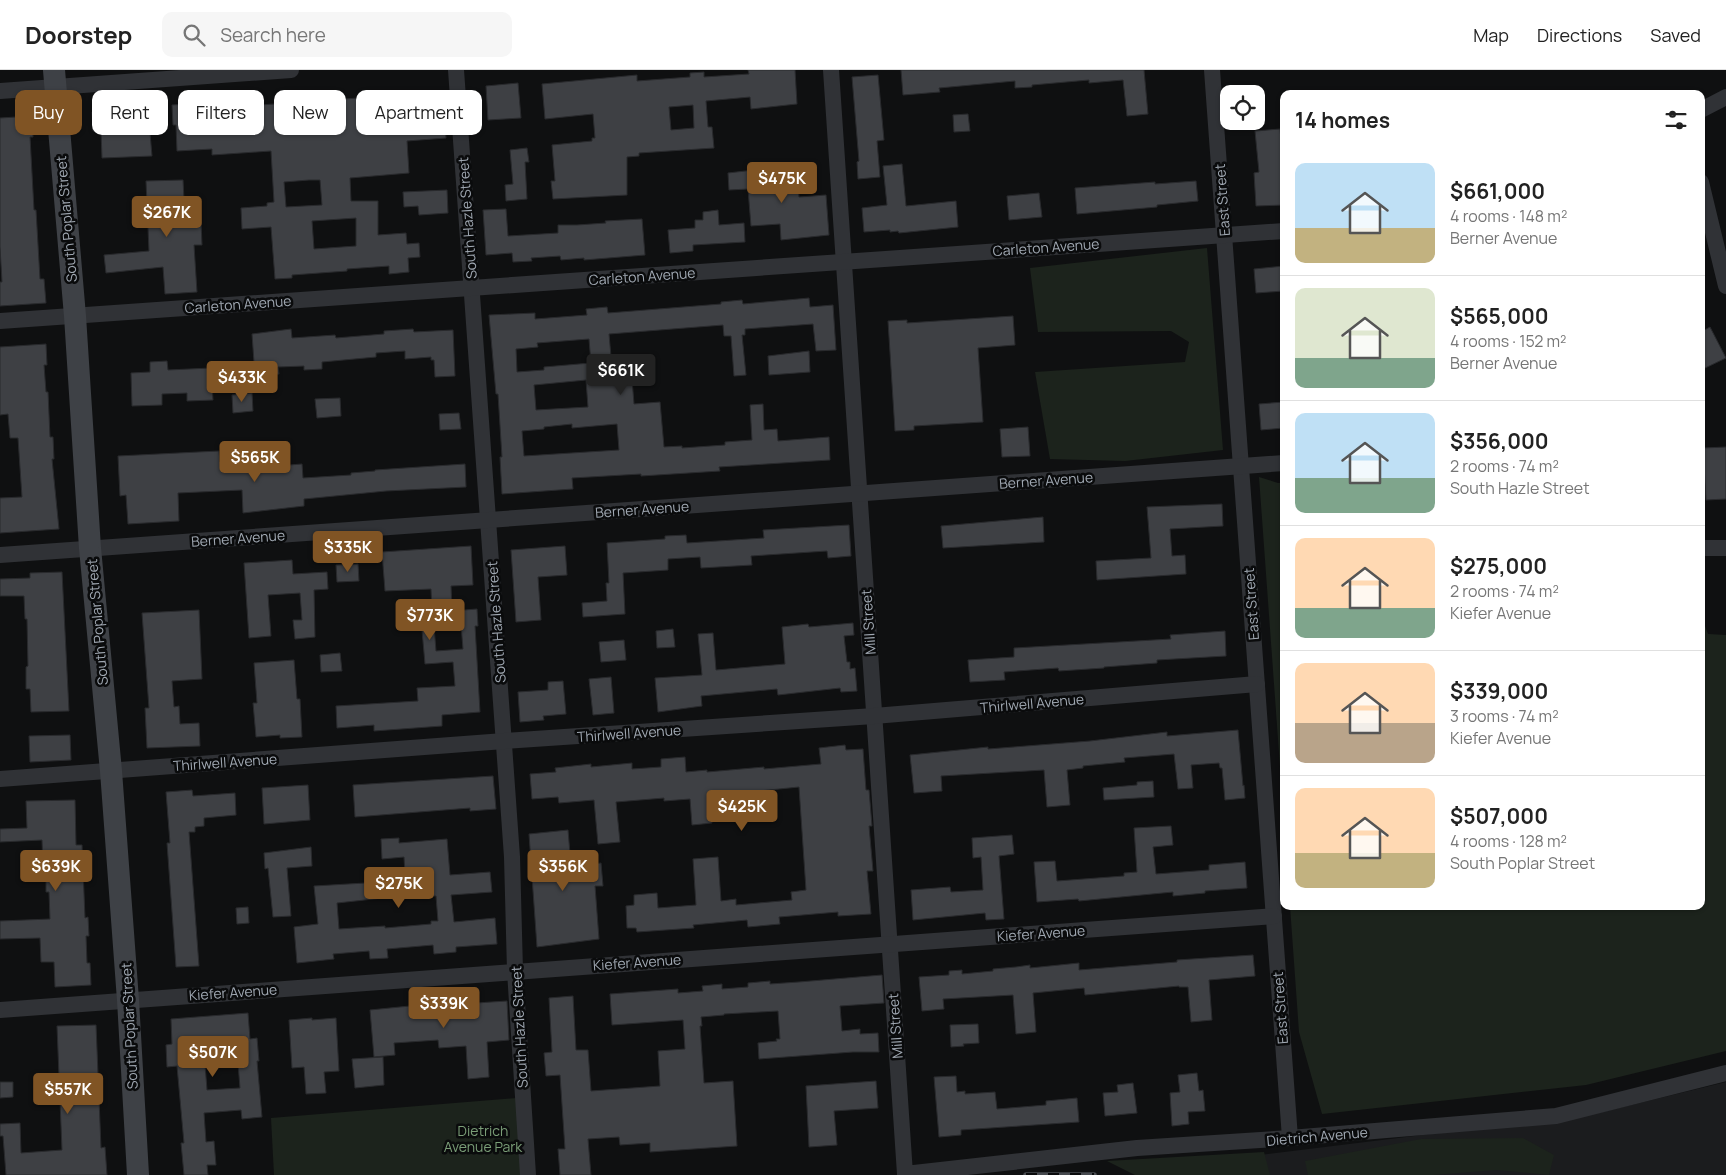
<!DOCTYPE html>
<meta charset="utf-8">
<style>
:root{--surface:#fff;--page:#f6f6f6;--text:#222;--muted:#767676;--line:#e0e0e0;--accent:#805424}
body{margin:0;font-family:Manrope,sans-serif;background:var(--page);color:var(--text);height:100vh;display:flex;flex-direction:column;font-size:19px;white-space:nowrap}
*{box-sizing:border-box;margin:0}
p{font-size:16px;color:var(--muted)}
.icon{flex:none;width:28px;height:28px;fill:none;stroke:currentColor;stroke-width:2;stroke-linecap:round;stroke-linejoin:round}
.map{position:relative;flex:1;overflow:hidden}
.drawer{position:absolute;left:1280px;top:20px;width:425px;height:820px;display:flex;flex-direction:column;background:var(--surface);border-radius:10px;box-shadow:0 1px 4px #0004}
.drawer>*{flex:none}
.top-card{position:absolute;left:15px;top:20px;width:475px;height:45px;display:flex;gap:10px}
.buttons{position:absolute;left:1220px;top:15px;display:grid;gap:10px}
.buttons a{display:grid;place-items:center;width:45px;height:45px;border-radius:10px;background:var(--surface);box-shadow:0 1px 4px #0004;font-size:25px}
.price{position:absolute;translate:-50% -42px;padding:0 11px;border-radius:5px;background:var(--accent);color:#fff;font-size:16px;line-height:32px;filter:drop-shadow(0 1px 2px #0008)}
.price::after{content:'';position:absolute;left:50%;top:30px;width:15px;height:11px;margin-left:-8px;background:inherit;clip-path:polygon(0 0,100% 0,50% 100%)}
.price.current{background:#222;color:#fff}
ul{padding:0;list-style:none}
li{display:flex;align-items:center;gap:15px;height:125px;padding:0 15px}
li+li{border-top:1px solid var(--line)}
li span{display:grid;place-items:center;flex:none;width:140px;height:100px;border-radius:10px;color:#555}
li>.icon{margin-inline-start:auto}
span .icon{width:60px;height:60px;fill:#fffc;stroke-width:1}
li b{font-size:21px}
h2{display:flex;justify-content:space-between;align-items:center;height:60px;padding:0 15px;font-size:21px}
.chip{padding:0 18px;border-radius:10px;background:var(--surface);box-shadow:0 1px 4px #0004;font-size:18px;line-height:45px}
.chip.current{background:var(--accent);color:#fff}
header{display:flex;align-items:center;gap:30px;box-sizing:border-box;height:70px;padding:0 25px;background:var(--surface);border-bottom:1px solid var(--line)}
header strong{font-size:24px}
nav{display:flex;gap:28px;margin-inline-start:auto;font-size:18px}
.search{width:350px;height:45px;background:var(--page);display:flex;align-items:center;gap:12px;box-sizing:border-box;padding:0 18px;border-radius:10px;color:var(--muted);font-size:19px}
.map>svg:first-child{display:block}
</style>
<header>
<strong>Doorstep</strong>
<div class="search"><svg class="icon" aria-label="search" viewBox="0 0 24 24"><circle cx="10" cy="10" r="6"/><path d="M15 15l6 6"/></svg>Search here</div>
<nav><a>Map</a><a>Directions</a><a>Saved</a></nav>
</header>
<div class="map">
<svg width="1726" height="1105" viewBox="0 0 1726 1105">
<rect width="100%" height="100%" fill="#0f1011"/>
<polygon fill="#1b1c1e" points="1726,1012 1726,1105 1242,1105 1244,1087 1594,1044"/>
<g fill="#1c231c">
<polygon points="1207,178 1223,380 1125,391 1050,389 1035,302 1185,292 1189,272 1171,261 1038,262 1030,198"/>
<polygon points="1259,407 1278,413 1284,413 1284,752"/>
<polygon points="1701,545 1708,564 1726,565 1726,981 1586,1015 1322,1044 1299,962 1290,836 1701,836"/>
<polygon points="517,1028 524,1105 274,1105 271,1048"/>
<polygon points="1523,1068 1554,1085 1549,1105 1497,1100 1433,1105 1308,1105 1305,1091 1421,1069"/>
<polygon points="1264,1082 1270,1105 1135,1105 1107,1091"/>
</g>
<g fill="#3e4044" stroke="#292a2d" fill-rule="evenodd">
<path d="M748,0H795L797,34L751,39L750,27L706,31L708,57H712L714,78L639,83V86L627,87V125L553,129L551,111H555L552,75L592,71V68H595L593,44L545,49L542,14L637,5V11L690,7V3L704,2V7L749,4ZM693,35L694,58L671,60L669,37Z"/>
<polygon points="901,0 1144,0 1148,44 1127,46 1123,10 1089,13 1089,10 1032,15 1032,17 1015,18 1015,11 939,18 940,22 903,25"/>
<polygon points="878,5 884,70 877,71 880,107 858,109 857,92 859,91 852,7"/>
<polygon points="518,13 521,48 488,50 486,16"/>
<path d="M442,22L446,68L407,71L409,103L350,108L351,131H378V165L406,163L407,174L419,173L420,187L408,188L409,202L389,204V196L347,199V201L292,205V208L275,209L271,157L242,159L241,138L267,136V133L274,132L271,81L212,85V79L177,81L176,55H173L172,35L190,34V40ZM309,110H320L322,135L286,137L284,112ZM356,148V176L314,179L312,151Z"/>
<polygon points="127,40 127,47 141,46 142,64 150,63 152,86 102,88 101,61 93,61 92,42"/>
<polygon points="968,44 970,61 954,62 953,45"/>
<polygon points="32,46 33,67 30,67 34,140 36,140 40,209 44,209 46,233 0,236 0,212 2,212 0,177 0,48"/>
<polygon points="1280,59 1284,102 1284,135 1256,136 1254,103 1259,102 1255,61"/>
<polygon points="527,78 529,92 525,92 527,129 506,131 505,115 513,114 510,80"/>
<polygon points="902,94 906,136 956,131 958,157 899,163 898,161 890,162 890,160 864,162 862,138 887,135 883,96"/>
<polygon points="754,100 754,104 797,101 799,127 826,125 829,165 781,170 780,154 751,156 748,119 729,120 728,103"/>
<polygon points="183,110 184,130 200,129 202,175 194,175 197,222 165,224 163,197 106,203 104,185 149,181 146,111"/>
<polygon points="1196,111 1198,131 1157,135 1157,137 1077,144 1075,118 1155,112 1155,114"/>
<polygon points="447,120 448,143 419,145 418,136 404,137 403,122"/>
<polygon points="1039,123 1042,147 1009,150 1007,126"/>
<polygon points="506,139 508,166 558,163 558,155 577,155 606,153 605,151 642,149 645,185 584,190 584,188 561,190 560,186 531,188 532,191 513,192 512,183 486,185 483,140"/>
<polygon points="718,140 719,155 744,153 745,172 693,175 693,181 670,183 668,160 695,158 695,150 703,150 703,142"/>
<polygon points="1284,196 1284,221 1256,223 1254,199"/>
<path d="M809,228L810,237L833,235L836,280L816,281L813,254L745,259V265H742L746,305L734,306L731,266H724L723,255L609,264L612,298L631,297L634,334L660,332L664,377L682,376V378L725,375V372L752,370L750,335L763,334L764,360L777,359L778,371L829,367L830,390L719,397L720,401L641,406V404L572,408L573,419L502,424L500,387H502L498,324H496L489,245L535,243V249L587,245L586,239L607,237L608,243L721,234V232L742,230L743,234ZM589,269L591,293L544,297V300L517,302L516,279L538,277L537,273ZM586,310L588,337L536,340L534,315ZM572,354V358L617,354L619,380L524,386L522,361L544,359V357Z"/>
<polygon points="1013,246 1015,275 978,278 983,352 914,356 914,360 895,361 888,251 907,250 907,253"/>
<polygon points="1710,257 1726,288 1701,300 1701,262"/>
<polygon points="291,259 292,268 335,265 336,268 384,264 384,261 413,259 414,262 453,260 455,306 435,307 434,290 431,290 431,287 405,289 405,281 376,283 376,287 322,292 322,299 304,300 304,296 278,297 279,304 255,306 252,264"/>
<polygon points="46,274 47,295 44,295 46,322 48,322 50,367 53,367 54,389 52,389 59,459 0,463 0,428 22,427 18,368 10,368 8,344 0,345 0,277"/>
<polygon points="809,281 810,302 769,305 768,286"/>
<polygon points="167,291 168,300 211,298 213,330 187,331 187,323 162,324 162,335 132,336 131,303 150,302 150,292"/>
<polygon points="252,323 253,341 233,343 232,325"/>
<polygon points="340,328 341,346 317,348 315,329"/>
<polygon points="1284,332 1284,358 1261,360 1259,334"/>
<polygon points="459,343 461,359 440,360 439,344"/>
<polygon points="1028,357 1030,386 1002,387 1000,359"/>
<polygon points="1726,377 1726,429 1706,430 1703,378"/>
<polygon points="219,381 220,392 263,389 264,397 302,394 303,408 351,405 351,403 375,401 375,400 465,394 466,417 386,421 304,429 304,436 243,443 242,420 178,423 179,451 128,454 126,425 120,426 118,386"/>
<polygon points="1222,434 1223,456 1170,459 1172,486 1185,485 1186,504 1097,510 1096,491 1151,488 1147,437"/>
<polygon points="1043,447 1044,472 943,478 941,456"/>
<polygon points="849,455 851,486 828,488 827,481 751,486 752,495 701,498 700,487 668,489 668,500 623,503 625,544 583,547 582,533 607,531 606,513 609,513 607,473 665,469 665,466 686,465 687,473 764,468 763,460"/>
<path d="M471,476L473,515L451,516L452,541L477,539L478,556H475L480,642L442,645V656L374,661V655L337,658L336,636L418,631L417,618L455,616L453,592L425,594L422,560H416L415,544L432,542L431,519L385,521L382,482ZM461,554L463,579L436,581L434,556Z"/>
<polygon points="565,476 567,505 538,507 541,550 516,552 511,480"/>
<polygon points="292,490 293,504 327,502 328,519 314,520 315,567 295,569 293,550 302,550 300,523 268,525 271,566 249,568 244,493"/>
<polygon points="358,494 359,511 337,512 336,495"/>
<polygon points="62,502 69,641 31,642 30,619 26,619 26,597 28,596 27,549 25,549 24,526 0,526 0,509 30,508 30,503"/>
<polygon points="199,540 202,609 172,611 174,637 179,636 180,654 199,653 200,676 147,678 145,638 149,638 142,543"/>
<polygon points="853,553 854,565 844,566 847,592 850,592 850,599 855,598 857,621 841,622 840,618 778,625 777,619 701,626 702,636 658,642 655,608 702,605 698,564 713,563 716,600 785,594 782,557 808,554 809,557"/>
<polygon points="673,559 675,577 657,578 656,561"/>
<polygon points="1225,561 1226,586 1157,590 1157,593 1104,597 1104,598 1059,601 1058,598 1004,602 1005,610 970,612 968,590 1014,587 1014,578 1171,569 1170,565"/>
<polygon points="624,570 626,590 601,592 599,572"/>
<polygon points="340,583 342,601 321,602 320,585"/>
<polygon points="294,590 297,629 300,629 302,667 280,668 280,665 256,667 253,633 257,633 254,593"/>
<polygon points="611,607 614,643 593,645 589,609"/>
<polygon points="563,611 566,644 543,646 544,650 520,652 518,622 548,620 548,612"/>
<polygon points="1238,660 1243,716 1244,715 1245,728 1225,730 1222,698 1220,698 1219,693 1191,695 1193,718 1178,719 1174,684 1124,688 1125,692 1083,696 1083,698 1067,700 1070,735 1047,737 1044,700 941,706 942,721 914,723 910,685 988,677 988,679 1090,671 1167,662 1167,666"/>
<polygon points="70,665 71,690 30,692 29,666"/>
<polygon points="845,675 846,680 863,679 866,720 869,720 872,756 869,756 873,801 867,801 871,844 838,846 838,842 779,847 780,854 748,857 747,850 693,855 694,858 637,862 636,858 627,858 626,836 634,835 634,825 657,823 658,838 696,835 693,789 718,787 721,831 736,829 736,835 792,830 791,822 806,820 799,717 709,726 712,753 692,755 690,729 664,731 664,728 616,732 620,772 598,774 594,730 559,733 558,727 532,729 530,704 556,702 555,698 591,694 591,697 632,693 632,699 661,697 661,689 685,687 686,702 707,700 707,702 764,697 764,699 821,694 819,678"/>
<polygon points="493,706 496,739 470,741 470,738 355,747 353,715"/>
<polygon points="1153,711 1154,727 1104,730 1103,718 1137,715 1137,712"/>
<polygon points="308,715 310,750 264,754 262,718"/>
<polygon points="192,720 193,726 235,723 236,745 204,748 204,756 195,757 195,762 189,762 199,896 176,897 167,773 170,773 166,722"/>
<polygon points="75,730 76,775 82,775 85,848 88,847 89,866 86,866 87,893 90,893 91,915 55,917 54,892 41,892 40,868 0,869 0,851 50,849 49,822 46,822 46,798 43,798 42,770 0,772 0,759 27,758 26,731"/>
<polygon points="1171,756 1173,775 1153,777 1156,804 1209,800 1209,795 1245,792 1247,818 1205,821 1205,823 1173,826 1173,822 1079,831 1078,829 1037,832 1034,792 1055,791 1057,811 1124,806 1124,803 1137,802 1134,758"/>
<polygon points="568,760 571,796 601,793 603,816 595,816 599,869 537,877 529,764"/>
<polygon points="1012,765 1014,784 999,786 1004,849 986,850 985,843 913,850 911,820 950,817 951,822 983,820 981,787 973,788 972,768"/>
<polygon points="399,768 399,773 447,769 450,805 490,802 492,822 451,825 454,852 495,848 497,874 456,877 456,882 434,884 433,875 387,879 388,888 370,889 369,881 333,884 334,889 297,893 294,857 318,854 314,816 400,811 401,826 337,833 339,859 385,856 385,858 431,854 431,851 438,851 436,826 431,826 431,819 406,821 404,787 382,789 381,769"/>
<polygon points="311,777 312,796 287,798 291,846 273,847 268,798 265,799 264,783"/>
<polygon points="248,837 249,853 237,854 236,838"/>
<polygon points="1253,885 1255,906 1209,910 1212,950 1191,952 1188,917 1179,917 1179,916 1085,925 1084,918 1033,923 1036,962 1016,964 1013,925 943,929 944,939 922,941 919,907 949,905 949,901 962,900 962,904 993,901 993,899 1016,897 1030,895 1030,898 1079,893 1079,900 1177,892 1177,890"/>
<polygon points="882,905 884,933 840,936 842,961 860,959 860,964 878,963 879,982 853,982 759,989 758,973 777,971 776,969 780,969 778,941 724,944 724,945 701,947 702,956 700,956 704,1013 733,1011 737,1076 650,1082 650,1073 620,1075 619,1067 588,1069 591,1105 560,1105 558,1079 565,1079 560,1005 546,1006 544,983 552,982 549,928 573,926 576,980 588,980 591,1021 660,1016 658,981 685,979 683,950 612,955 610,924 678,919 678,923 703,921 702,916 722,914 722,919 748,917 748,913 770,911 770,914 799,912"/>
<polygon points="460,931 461,934 507,931 509,970 487,972 489,1007 468,1009 466,976 439,978 438,970 394,973 395,985 374,987 370,940"/>
<path d="M248,943L250,969L257,968L259,991H257L262,1047L242,1049L241,1040L204,1043L206,1072L214,1071L216,1095H207L208,1105H184L181,1073H184L177,996L167,997L166,975L172,974L171,949ZM235,992L238,993L240,1018L207,1020L205,994Z"/>
<polygon points="312,948 312,950 336,948 339,1001 324,1002 326,1023 306,1024 304,997 292,998 289,950"/>
<polygon points="978,954 979,973 963,974 964,976 951,977 950,955"/>
<polygon points="96,955 101,1078 105,1077 107,1105 6,1105 3,1066 0,1066 0,1054 20,1053 21,1083 62,1080 57,956"/>
<polygon points="383,987 384,1015 355,1018 352,989"/>
<polygon points="1197,1003 1199,1021 1203,1020 1205,1041 1188,1042 1189,1054 1172,1056 1170,1023 1180,1022 1178,1005"/>
<polygon points="956,1006 957,1022 965,1021 965,1024 995,1022 997,1039 1046,1035 1046,1031 1077,1028 1079,1052 961,1060 961,1065 939,1067 934,1007"/>
<polygon points="876,1011 878,1038 834,1041 837,1075 809,1077 806,1016"/>
<polygon points="0,1012 13,1012 13,1027 0,1028"/>
<polygon points="1133,1013 1137,1043 1105,1046 1103,1023 1118,1022 1117,1015"/>
</g>
<g fill="none" stroke-linecap="round" stroke-linejoin="round">
<g stroke="#303236" stroke-width="16">
<polyline points="456,0 512,787 515,901 528,1105"/>
<polyline points="831,0 905,1104 1137,1078 1290,1068 1556,1046 1726,1003"/>
<polyline points="1212,0 1290,1068"/>
<polyline points="0,21 291,0"/>
<polyline points="1701,40 1726,27"/>
<polyline points="1701,112 1726,216"/>
<polyline points="0,251 1284,161"/>
<polyline points="1701,478 1726,478"/>
<polyline points="0,485 1284,393"/>
<polyline points="0,709 504,671 874,646 1257,614"/>
<polyline points="0,940 1274,846"/>
</g>
<polyline stroke="#3e4146" stroke-width="22" points="54,0 75,246 90,478 111,701 128,930 138,1105"/>
<defs>
<polyline id="rail" points="1026,1105 1094,1105"/>
</defs>
<use href="#rail" stroke="#474a4f" stroke-width="5.5"/>
<use href="#rail" stroke="#0a0b0c" stroke-width="4" stroke-dasharray="11" stroke-linecap="butt"/>
</g>
<g text-anchor="middle" dominant-baseline="central" stroke-width="5" stroke-linejoin="round" paint-order="stroke">
<g font-size="14" fill="#a0a8b2" stroke="#0a0b0c">
<text transform="translate(1222 130) rotate(-94)">East Street</text>
<text transform="translate(467 148) rotate(-94)">South Hazle Street</text>
<text transform="translate(66 149) rotate(-95)">South Poplar Street</text>
<text transform="translate(1046 177) rotate(-4)">Carleton Avenue</text>
<text transform="translate(642 206) rotate(-4)">Carleton Avenue</text>
<text transform="translate(238 234) rotate(-4)">Carleton Avenue</text>
<text transform="translate(1046 410) rotate(-4)">Berner Avenue</text>
<text transform="translate(642 439) rotate(-4)">Berner Avenue</text>
<text transform="translate(238 468) rotate(-4)">Berner Avenue</text>
<text transform="translate(1251 534) rotate(-94)">East Street</text>
<text transform="translate(97 552) rotate(-95)">South Poplar Street</text>
<text transform="translate(496 552) rotate(-94)">South Hazle Street</text>
<text transform="translate(868 552) rotate(-94)">Mill Street</text>
<text transform="translate(1032 633) rotate(-5)">Thirlwell Avenue</text>
<text transform="translate(629 663) rotate(-4)">Thirlwell Avenue</text>
<text transform="translate(225 692) rotate(-4)">Thirlwell Avenue</text>
<text transform="translate(1041 863) rotate(-4)">Kiefer Avenue</text>
<text transform="translate(637 892) rotate(-4)">Kiefer Avenue</text>
<text transform="translate(233 922) rotate(-4)">Kiefer Avenue</text>
<text transform="translate(1280 938) rotate(-94)">East Street</text>
<text transform="translate(129 956) rotate(-93)">South Poplar Street</text>
<text transform="translate(895 956) rotate(-94)">Mill Street</text>
<text transform="translate(519 957) rotate(-93)">South Hazle Street</text>
<text transform="translate(1317 1066) rotate(-5)">Dietrich Avenue</text>
</g>
<g font-size="14" fill="#7a9d77" stroke="#0a0b0c">
<text x="483" y="1060">Dietrich<tspan x="483" dy="16">Avenue Park</tspan></text>
</g>
</g>
</svg>
<div class="buttons">
<a><svg class="icon" aria-label="locate" viewBox="0 0 24 24"><circle cx="12" cy="12" r="6"/><path d="M12 2v4M12 18v4M2 12h4M18 12h4"/></svg></a>
</div>
<b class="price" style="left:782px;top:134px">$475K</b>
<b class="price" style="left:167px;top:168px">$267K</b>
<b class="price current" style="left:621px;top:326px">$661K</b>
<b class="price" style="left:242px;top:333px">$433K</b>
<b class="price" style="left:255px;top:413px">$565K</b>
<b class="price" style="left:348px;top:503px">$335K</b>
<b class="price" style="left:430px;top:571px">$773K</b>
<b class="price" style="left:742px;top:762px">$425K</b>
<b class="price" style="left:56px;top:822px">$639K</b>
<b class="price" style="left:563px;top:822px">$356K</b>
<b class="price" style="left:399px;top:839px">$275K</b>
<b class="price" style="left:444px;top:959px">$339K</b>
<b class="price" style="left:213px;top:1008px">$507K</b>
<b class="price" style="left:68px;top:1045px">$557K</b>
<div class="top-card">
<a class="chip current">Buy</a>
<a class="chip">Rent</a>
<a class="chip">Filters</a>
<a class="chip">New</a>
<a class="chip">Apartment</a>
</div>
<section class="drawer">
<h2>14 homes<svg class="icon" aria-label="filters" viewBox="0 0 24 24"><path d="M4 7h16M4 17h16"/><circle cx="9" cy="7" r="2"/><circle cx="15" cy="17" r="2"/></svg></h2>
<ul>
<li><span style="background:linear-gradient(#bfe0f5 65%,#c2b280 0)"><svg class="icon" aria-label="home" viewBox="0 0 24 24"><path d="M3 11l9-7 9 7M6 9v11h12V9"/></svg></span><div><b>$661,000</b><p>4 rooms · 148 m²</p><p>Berner Avenue</p></div></li>
<li><span style="background:linear-gradient(#dfe7d0 70%,#7fa58c 0)"><svg class="icon" aria-label="home" viewBox="0 0 24 24"><path d="M3 11l9-7 9 7M6 9v11h12V9"/></svg></span><div><b>$565,000</b><p>4 rooms · 152 m²</p><p>Berner Avenue</p></div></li>
<li><span style="background:linear-gradient(#bfe0f5 65%,#7fa58c 0)"><svg class="icon" aria-label="home" viewBox="0 0 24 24"><path d="M3 11l9-7 9 7M6 9v11h12V9"/></svg></span><div><b>$356,000</b><p>2 rooms · 74 m²</p><p>South Hazle Street</p></div></li>
<li><span style="background:linear-gradient(#ffd9b3 70%,#7fa58c 0)"><svg class="icon" aria-label="home" viewBox="0 0 24 24"><path d="M3 11l9-7 9 7M6 9v11h12V9"/></svg></span><div><b>$275,000</b><p>2 rooms · 74 m²</p><p>Kiefer Avenue</p></div></li>
<li><span style="background:linear-gradient(#ffd9b3 60%,#b9a48a 0)"><svg class="icon" aria-label="home" viewBox="0 0 24 24"><path d="M3 11l9-7 9 7M6 9v11h12V9"/></svg></span><div><b>$339,000</b><p>3 rooms · 74 m²</p><p>Kiefer Avenue</p></div></li>
<li><span style="background:linear-gradient(#ffd9b3 65%,#c2b280 0)"><svg class="icon" aria-label="home" viewBox="0 0 24 24"><path d="M3 11l9-7 9 7M6 9v11h12V9"/></svg></span><div><b>$507,000</b><p>4 rooms · 128 m²</p><p>South Poplar Street</p></div></li>
</ul>
</section>
</div>
